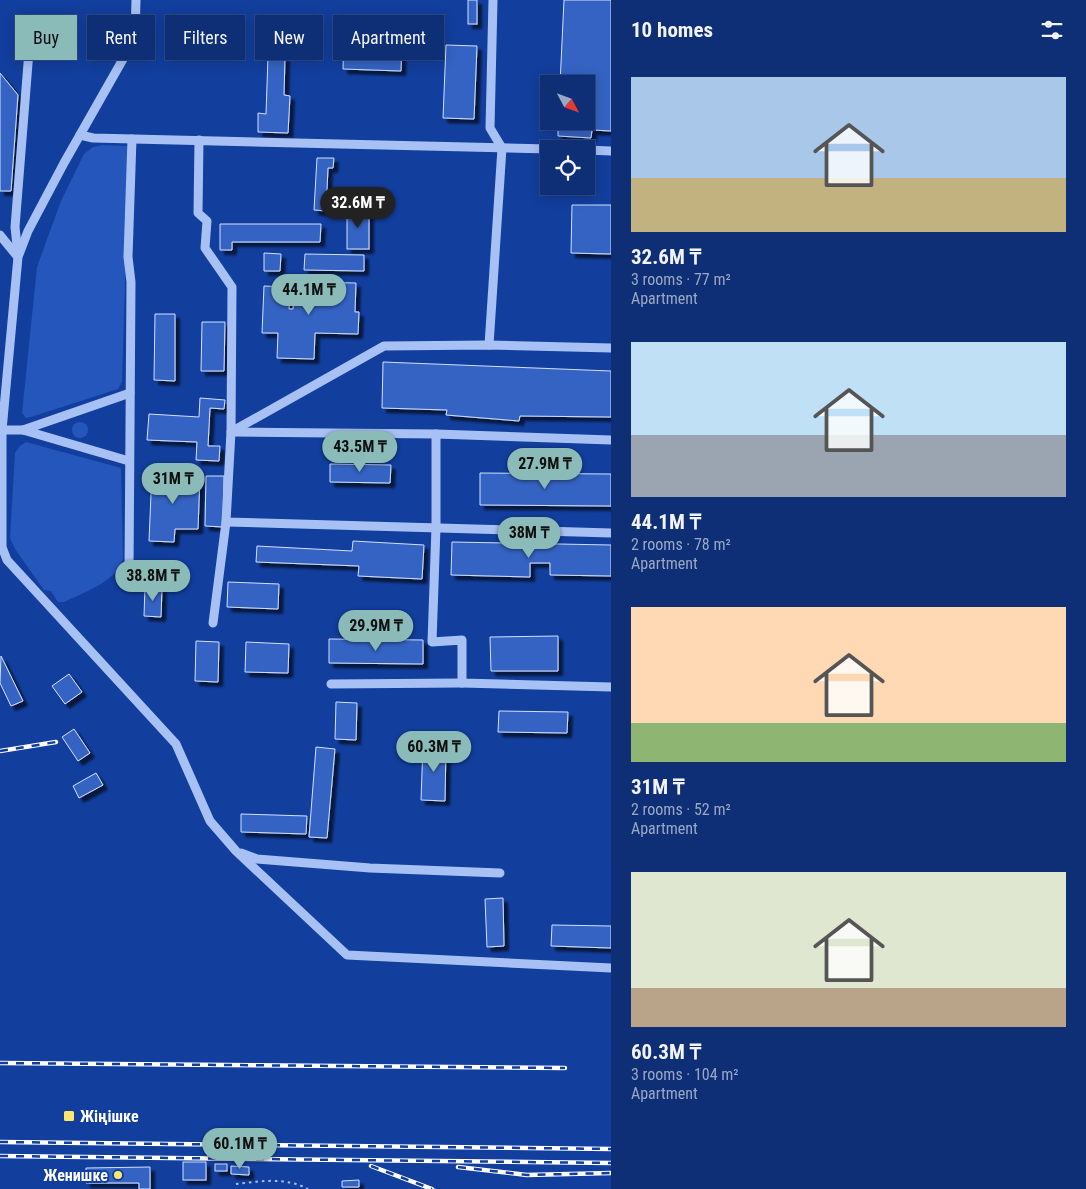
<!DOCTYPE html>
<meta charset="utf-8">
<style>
:root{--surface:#0e2e76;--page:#17367b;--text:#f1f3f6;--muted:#9ba8c5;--line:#2e4a88;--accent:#8bbbb9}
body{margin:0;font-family:"Roboto Condensed",sans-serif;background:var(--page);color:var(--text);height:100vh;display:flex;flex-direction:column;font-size:19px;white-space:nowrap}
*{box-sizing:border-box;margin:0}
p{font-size:16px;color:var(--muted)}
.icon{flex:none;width:28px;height:28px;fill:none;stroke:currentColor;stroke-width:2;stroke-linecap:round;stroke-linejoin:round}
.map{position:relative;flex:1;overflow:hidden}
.panel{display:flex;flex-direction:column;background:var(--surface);width:475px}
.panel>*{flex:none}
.guide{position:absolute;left:15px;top:15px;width:475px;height:45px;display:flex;gap:10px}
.needle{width:32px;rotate:131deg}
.tools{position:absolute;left:540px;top:75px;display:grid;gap:10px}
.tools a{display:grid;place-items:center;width:55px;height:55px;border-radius:0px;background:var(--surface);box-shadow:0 2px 12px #0003,0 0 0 1px var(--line);font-size:25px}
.price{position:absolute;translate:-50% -42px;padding:0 11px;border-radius:18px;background:var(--accent);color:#111;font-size:16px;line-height:32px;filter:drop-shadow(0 1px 2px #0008)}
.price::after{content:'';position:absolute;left:50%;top:30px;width:15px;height:11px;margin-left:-8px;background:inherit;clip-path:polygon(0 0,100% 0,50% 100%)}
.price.on{background:#222;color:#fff}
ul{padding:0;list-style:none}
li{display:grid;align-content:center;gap:10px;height:265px;padding:0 20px}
li span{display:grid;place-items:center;height:155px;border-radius:0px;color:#555}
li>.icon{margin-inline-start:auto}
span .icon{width:90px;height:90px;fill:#fffc;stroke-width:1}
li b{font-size:21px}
h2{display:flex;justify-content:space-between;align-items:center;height:60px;padding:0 20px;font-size:21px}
.chip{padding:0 18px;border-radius:0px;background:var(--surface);box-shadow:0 2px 12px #0003,0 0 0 1px var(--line);font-size:18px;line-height:45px}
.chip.on{background:var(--accent);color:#111}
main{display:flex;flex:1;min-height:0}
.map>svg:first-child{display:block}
</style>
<main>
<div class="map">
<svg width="611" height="1189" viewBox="0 0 611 1189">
<defs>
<filter id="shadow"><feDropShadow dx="4.5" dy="4.5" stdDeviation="1" flood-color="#0009"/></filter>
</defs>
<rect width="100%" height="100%" fill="#123e9d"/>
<g fill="#2556bc">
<polygon points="102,145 129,146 122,382 118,389 31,417 26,418 22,413 37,267 61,201 84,154 93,147"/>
<circle cx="80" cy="430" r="8"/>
<path d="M26,442L121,468L123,559C115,583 84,592 64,602H58L51,591L44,590L15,549L10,538L15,453L20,446Z"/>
</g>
<g fill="#3663c3" stroke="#d1e0fe" filter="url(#shadow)">
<rect x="468" y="0" width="9" height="24"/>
<polygon points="564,0 611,0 611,131 592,130 591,138 558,136 558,121 586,121 586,84 560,84"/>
<polygon points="344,36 402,38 401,71 343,69"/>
<polygon points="446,45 477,46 474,119 443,118"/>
<polygon points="268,56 285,57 284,95 290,96 288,133 258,132 258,113 266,114"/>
<polygon points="0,73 18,95 11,191 0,191"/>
<polygon points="317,158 334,158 333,168 328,168 326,211 314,210"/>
<polygon points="572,205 611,205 611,254 571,253"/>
<rect x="347" y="210" width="22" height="39"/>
<polygon points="220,224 321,224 320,242 232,242 232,250 220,250"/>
<polygon points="264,253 281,254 280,271 264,271"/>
<polygon points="305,254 364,255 364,271 304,270"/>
<polygon points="302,282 356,283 355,312 359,312 358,334 315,333 314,359 277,358 278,333 262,333 264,286 290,287 289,309 293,309 294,296 302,296"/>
<polygon points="155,314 175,314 175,381 154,380"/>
<polygon points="202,322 225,322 224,371 201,371"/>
<polygon points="383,362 611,371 611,417 520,416 519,421 446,415 447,410 382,408"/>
<polygon points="200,398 225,400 224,409 210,408 208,446 220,446 219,461 196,460 197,442 147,440 149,414 199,417"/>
<polygon points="330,464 391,465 390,483 330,482"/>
<polygon points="152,471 178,472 178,476 200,476 198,529 175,529 174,542 149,541"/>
<polygon points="480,473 611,474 611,506 480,505"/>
<polygon points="206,476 224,476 223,527 205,526"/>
<polygon points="353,541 424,545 422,579 358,576 359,566 256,562 257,546 352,551"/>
<polygon points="452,542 611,545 611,576 550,575 550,563 530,563 530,577 451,575"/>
<polygon points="228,582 279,584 278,609 227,607"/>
<polygon points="145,587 162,588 161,617 144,616"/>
<polygon points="558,636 558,671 491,671 490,637"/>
<polygon points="329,639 423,640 423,664 329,663"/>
<polygon points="196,641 219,642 218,682 195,681"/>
<polygon points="246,642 289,644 288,673 245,672"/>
<polygon points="1,656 23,701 11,706 0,683"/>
<polygon points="69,674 82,692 65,704 52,686"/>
<polygon points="336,702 357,703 356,740 335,739"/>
<polygon points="499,711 568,712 567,733 498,732"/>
<polygon points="74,729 90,753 78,761 62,737"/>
<polygon points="423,745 446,745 445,801 421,800"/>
<polygon points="316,747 335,749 327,838 309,837"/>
<polygon points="96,773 103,785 79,798 73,786"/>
<polygon points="241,814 307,816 306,834 241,832"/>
<polygon points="503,898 504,946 487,947 485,899"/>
<polygon points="552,925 611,926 611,948 551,946"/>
<rect x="183" y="1162" width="23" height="18"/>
<rect x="215" y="1164" width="12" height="7"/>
<polygon points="231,1166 249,1167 249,1175 231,1174"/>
<polygon points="150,1167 150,1189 139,1189 139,1183 86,1183 86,1168"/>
<polygon points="359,1180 359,1187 342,1187 342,1181"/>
</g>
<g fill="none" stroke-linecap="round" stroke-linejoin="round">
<path stroke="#a8c1f4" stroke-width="2" stroke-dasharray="2.5 4" stroke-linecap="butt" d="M236,1184C260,1181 286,1177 308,1189"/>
<g stroke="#a8c1f4" stroke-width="9">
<polyline points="136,0 135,38 64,163 28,231 18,257 2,430 2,547 7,560 176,744 210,821 236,851 347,955 611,968"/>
<polyline points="80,135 93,138 549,149"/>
<polyline points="199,140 198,213 207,221 205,248 232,287 231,432 436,434 436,527 432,642 462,640 462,683 611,687"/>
<polyline points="586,150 611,151"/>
<polyline points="0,235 17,256"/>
<polyline points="18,255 15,227 29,51"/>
<polyline points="489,345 502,148 490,128 493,0"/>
<polyline points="611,348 489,345 384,346 231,432 226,522 611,533"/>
<polyline points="0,430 23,430"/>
<polyline points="436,434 611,440"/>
<polyline points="129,461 23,430 130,393"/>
<polyline points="129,571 131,282 128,257 132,139"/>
<polyline points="213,623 226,522"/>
<polyline points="331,684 462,683"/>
<polyline points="241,853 257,859 370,868 500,873"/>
</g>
<defs>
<g id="rail">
<polyline points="0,751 56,742"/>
<polyline points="0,1063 565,1068"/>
<polyline points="0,1142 611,1149"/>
<polyline points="0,1156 611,1163"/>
<polyline points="371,1166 432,1189"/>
<polyline points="458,1167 527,1175 611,1173"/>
</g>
</defs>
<use href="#rail" stroke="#fff" stroke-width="4.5"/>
<use href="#rail" stroke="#123e9d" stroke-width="2.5" stroke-dasharray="8" stroke-linecap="butt"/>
</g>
<g fill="#ffe76b" stroke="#123e9d" stroke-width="2">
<rect x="63" y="1110" width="12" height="12" rx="2.5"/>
<circle cx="118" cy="1175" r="5"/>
</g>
<g text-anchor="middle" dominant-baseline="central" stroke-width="4" stroke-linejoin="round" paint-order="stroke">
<g font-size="16" font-weight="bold" fill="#fff" stroke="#123e9d" text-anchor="start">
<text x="80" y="1116">Жіңішке</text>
<text x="108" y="1175" text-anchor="end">Женишке</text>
</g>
</g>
</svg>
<div class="tools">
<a><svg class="needle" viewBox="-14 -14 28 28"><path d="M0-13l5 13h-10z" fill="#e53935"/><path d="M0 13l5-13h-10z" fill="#9ba8c5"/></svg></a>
<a><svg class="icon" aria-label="locate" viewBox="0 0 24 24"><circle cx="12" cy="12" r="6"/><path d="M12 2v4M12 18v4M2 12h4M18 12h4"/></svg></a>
</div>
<b class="price on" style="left:358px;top:229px">32.6M ₸</b>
<b class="price" style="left:309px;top:316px">44.1M ₸</b>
<b class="price" style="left:360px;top:473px">43.5M ₸</b>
<b class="price" style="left:545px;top:490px">27.9M ₸</b>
<b class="price" style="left:173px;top:505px">31M ₸</b>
<b class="price" style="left:529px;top:559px">38M ₸</b>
<b class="price" style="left:153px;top:602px">38.8M ₸</b>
<b class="price" style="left:376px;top:652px">29.9M ₸</b>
<b class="price" style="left:434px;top:773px">60.3M ₸</b>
<b class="price" style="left:240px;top:1170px">60.1M ₸</b>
<div class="guide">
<a class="chip on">Buy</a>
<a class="chip">Rent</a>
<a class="chip">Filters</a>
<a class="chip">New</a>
<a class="chip">Apartment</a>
</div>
</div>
<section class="panel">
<h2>10 homes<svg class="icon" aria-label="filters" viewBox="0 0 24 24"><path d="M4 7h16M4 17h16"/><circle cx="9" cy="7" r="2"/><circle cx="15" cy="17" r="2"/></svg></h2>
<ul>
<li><span style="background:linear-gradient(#a9c7e8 65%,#c2b280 0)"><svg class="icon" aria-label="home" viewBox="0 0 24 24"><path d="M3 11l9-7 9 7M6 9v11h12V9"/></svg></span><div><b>32.6M ₸</b><p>3 rooms · 77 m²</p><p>Apartment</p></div></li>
<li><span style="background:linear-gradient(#bfe0f5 60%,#9aa5b1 0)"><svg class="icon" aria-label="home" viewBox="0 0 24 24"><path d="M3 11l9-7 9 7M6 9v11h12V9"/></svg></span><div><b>44.1M ₸</b><p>2 rooms · 78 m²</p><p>Apartment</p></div></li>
<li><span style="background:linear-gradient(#ffd9b3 75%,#8fb573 0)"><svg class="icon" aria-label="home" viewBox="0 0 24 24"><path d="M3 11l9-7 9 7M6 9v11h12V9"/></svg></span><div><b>31M ₸</b><p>2 rooms · 52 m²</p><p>Apartment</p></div></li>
<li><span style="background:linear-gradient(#dfe7d0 75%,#b9a48a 0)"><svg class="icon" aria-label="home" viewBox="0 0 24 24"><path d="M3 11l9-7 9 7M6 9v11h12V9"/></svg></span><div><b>60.3M ₸</b><p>3 rooms · 104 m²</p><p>Apartment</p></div></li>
</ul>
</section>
</main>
